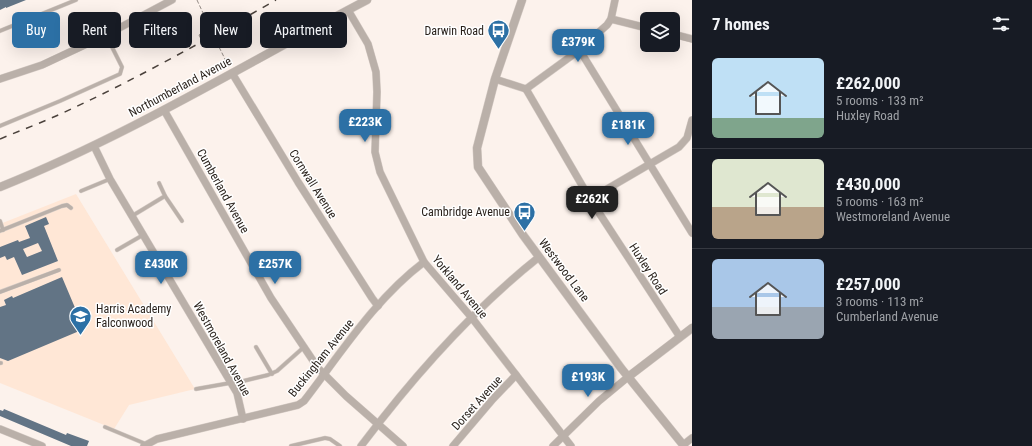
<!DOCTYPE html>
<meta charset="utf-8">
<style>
:root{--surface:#171b24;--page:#20242c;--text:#f1f3f6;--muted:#9ea1a6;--line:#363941;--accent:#2c70a5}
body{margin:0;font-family:"Roboto Condensed",sans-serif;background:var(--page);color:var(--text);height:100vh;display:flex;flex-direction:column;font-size:15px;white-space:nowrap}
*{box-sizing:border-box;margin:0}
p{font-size:13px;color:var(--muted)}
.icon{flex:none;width:22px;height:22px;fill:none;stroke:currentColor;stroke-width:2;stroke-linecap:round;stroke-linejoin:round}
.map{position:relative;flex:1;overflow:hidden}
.panel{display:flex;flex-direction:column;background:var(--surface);width:340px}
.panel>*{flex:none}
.guide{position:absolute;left:12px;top:12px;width:380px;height:36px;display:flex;gap:8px}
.buttons{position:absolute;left:640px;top:12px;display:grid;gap:8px}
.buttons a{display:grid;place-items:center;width:40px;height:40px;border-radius:6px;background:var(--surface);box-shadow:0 4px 16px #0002;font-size:20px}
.price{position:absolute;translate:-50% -34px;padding:0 9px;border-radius:8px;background:var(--accent);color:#fff;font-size:13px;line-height:26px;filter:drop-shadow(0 1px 2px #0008)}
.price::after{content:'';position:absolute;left:50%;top:24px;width:12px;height:9px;margin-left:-6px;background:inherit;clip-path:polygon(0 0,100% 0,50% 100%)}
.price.selected{background:#222;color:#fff}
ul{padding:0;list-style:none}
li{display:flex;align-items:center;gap:12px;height:100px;padding:0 20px}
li+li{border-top:1px solid var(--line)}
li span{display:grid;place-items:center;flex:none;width:112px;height:80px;border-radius:6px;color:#555}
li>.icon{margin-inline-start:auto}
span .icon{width:48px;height:48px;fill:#fffc;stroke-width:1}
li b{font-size:17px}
h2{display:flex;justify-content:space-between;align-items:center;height:48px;padding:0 20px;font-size:17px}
.tag{padding:0 14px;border-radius:6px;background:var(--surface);box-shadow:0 4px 16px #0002;font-size:14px;line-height:36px}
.tag.selected{background:var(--accent);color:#fff}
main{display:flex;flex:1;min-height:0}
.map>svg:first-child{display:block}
</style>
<main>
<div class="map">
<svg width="692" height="446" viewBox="0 0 692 446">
<rect width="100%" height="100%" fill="#fcf2ec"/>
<polygon fill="#ffe7d6" points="76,194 195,389 129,405 114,429 0,383 0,224"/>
<g fill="#627485" fill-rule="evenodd">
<polygon points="0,0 26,0 6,8 6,7 0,10"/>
<path d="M46,217L49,224L44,226L58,261L22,275L14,257L7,260L5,256L0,258V247L18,240L19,242L30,238L25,226ZM38,243L42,251L27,257L23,249Z"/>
<polygon points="62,277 84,329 8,361 0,358 0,307 6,305 4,300 12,296 13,298"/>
<polygon points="4,409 66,435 67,433 89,441 87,446 71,446 0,416 0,410 3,411"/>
</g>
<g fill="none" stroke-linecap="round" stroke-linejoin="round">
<defs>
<g id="service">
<polyline points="0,31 76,0"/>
<polyline points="0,126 60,101 120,74 122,67 106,35"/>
<polyline points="81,191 110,179"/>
<polyline points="165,196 182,221"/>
<polyline points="132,216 165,196 159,183"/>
<polyline points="0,221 3,230"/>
<polyline points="0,231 62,206 67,205 71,208"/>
<polyline points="117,250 143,235"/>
<polyline points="0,292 59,270"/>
<polyline points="256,347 272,374"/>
<polyline points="0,363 1,363"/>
<polyline points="231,384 268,375 277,371 304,347"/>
<polyline points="196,389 230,383"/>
<polyline points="105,427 146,444"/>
<polyline points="291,446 325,438 330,439 340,446"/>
</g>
<g id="minor">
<polyline points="348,10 368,44 376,72 377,92 375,152 380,172 424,262 472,318 571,446"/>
<polyline points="611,19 647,28"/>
<polyline points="673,34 692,39"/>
<polyline points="579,49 692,233"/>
<polyline points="232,73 298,182 372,298 378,306"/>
<polyline points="0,79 42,65 106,35 172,0"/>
<polyline points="495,79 526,89"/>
<polyline points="526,89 590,199 680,337"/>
<polyline points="526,89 574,54 607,25 611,19 615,0"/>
<polyline points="164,110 271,298 318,368 346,396 403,446"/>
<polyline points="94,146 110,179 237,393 243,419"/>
<polyline points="590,199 679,147 687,138 692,120"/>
<polyline points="0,429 42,446"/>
<polyline points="683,445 692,438"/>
<path d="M144,446L157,439L298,405L304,401C341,353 375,299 424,262"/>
<path d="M361,446C413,377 471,311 539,257"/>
<polyline points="453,446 493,399 516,375"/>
<polyline points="553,446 599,401 628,377"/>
</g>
<g id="tertiary">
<polyline points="522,0 495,79 477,148 478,167 523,235 621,368 684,446"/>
<path d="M0,187C128,136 245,64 367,0"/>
<polyline points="628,377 692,328"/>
</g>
</defs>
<use href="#service" stroke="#d6ccc6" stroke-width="4.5"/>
<use href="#minor" stroke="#d6ccc6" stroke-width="8"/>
<use href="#tertiary" stroke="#d6ccc6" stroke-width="9"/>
<g stroke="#958c86" stroke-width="1" stroke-dasharray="4 2" stroke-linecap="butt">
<polyline points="197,0 210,28 199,35"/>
<polyline points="203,43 214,37 229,67"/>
</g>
<use href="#service" stroke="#bab0a9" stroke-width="3.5"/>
<use href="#minor" stroke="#bab0a9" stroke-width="7"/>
<use href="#tertiary" stroke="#bab0a9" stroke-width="8"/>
<path stroke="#4b423c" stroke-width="1.5" stroke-dasharray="7 7" stroke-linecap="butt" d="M0,139C19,131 38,124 56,116C131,82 204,41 276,0"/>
<polyline stroke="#958c86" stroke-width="1" stroke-dasharray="4 2" stroke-linecap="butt" points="199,35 203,43"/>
</g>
<defs>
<symbol id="bus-pin" viewBox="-11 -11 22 30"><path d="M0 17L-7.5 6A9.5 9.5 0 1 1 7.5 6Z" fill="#2c70a5" stroke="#fff"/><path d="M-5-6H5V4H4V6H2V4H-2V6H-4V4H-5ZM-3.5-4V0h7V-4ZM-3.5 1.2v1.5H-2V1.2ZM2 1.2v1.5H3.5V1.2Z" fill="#fff"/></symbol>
<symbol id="school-pin" viewBox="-11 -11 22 30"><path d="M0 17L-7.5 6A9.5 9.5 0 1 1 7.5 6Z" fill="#2c70a5" stroke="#fff"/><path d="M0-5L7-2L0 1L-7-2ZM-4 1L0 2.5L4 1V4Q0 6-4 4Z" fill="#fff"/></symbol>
</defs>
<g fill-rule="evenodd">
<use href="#bus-pin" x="486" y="18" width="25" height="34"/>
<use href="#bus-pin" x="512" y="200" width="25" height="34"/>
<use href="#school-pin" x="68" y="304" width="25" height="34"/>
</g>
<g text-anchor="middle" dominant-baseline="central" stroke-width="3" stroke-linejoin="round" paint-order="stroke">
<g font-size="12" fill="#271f19" stroke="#fff" text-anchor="end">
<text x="484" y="31">Darwin Road</text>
<text x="510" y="212">Cambridge Avenue</text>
<text x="96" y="309" text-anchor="start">Harris Academy<tspan x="96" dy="14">Falconwood</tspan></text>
</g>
<g font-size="12" fill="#271f19" stroke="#fff">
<text transform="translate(180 87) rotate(-28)">Northumberland Avenue</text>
<text transform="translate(313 184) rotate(58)">Cornwall Avenue</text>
<text transform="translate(223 191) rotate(61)">Cumberland Avenue</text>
<text transform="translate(648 269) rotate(57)">Huxley Road</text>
<text transform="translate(564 270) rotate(53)">Westwood Lane</text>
<text transform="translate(460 287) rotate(50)">Yorkland Avenue</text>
<text transform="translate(222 349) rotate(61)">Westmoreland Avenue</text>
<text transform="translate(321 358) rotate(-51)">Buckingham Avenue</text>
<text transform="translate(477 403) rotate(-48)">Dorset Avenue</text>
</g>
</g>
</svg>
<div class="buttons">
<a><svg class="icon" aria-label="layers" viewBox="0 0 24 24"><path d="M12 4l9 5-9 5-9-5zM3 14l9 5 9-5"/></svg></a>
</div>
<b class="price" style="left:578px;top:63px">£379K</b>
<b class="price" style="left:365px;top:143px">£223K</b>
<b class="price" style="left:628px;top:146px">£181K</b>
<b class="price selected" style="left:592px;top:220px">£262K</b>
<b class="price" style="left:161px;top:285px">£430K</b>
<b class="price" style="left:275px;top:285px">£257K</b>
<b class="price" style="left:588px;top:398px">£193K</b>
<div class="guide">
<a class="tag selected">Buy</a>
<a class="tag">Rent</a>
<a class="tag">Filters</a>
<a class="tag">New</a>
<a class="tag">Apartment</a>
</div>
</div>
<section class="panel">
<h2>7 homes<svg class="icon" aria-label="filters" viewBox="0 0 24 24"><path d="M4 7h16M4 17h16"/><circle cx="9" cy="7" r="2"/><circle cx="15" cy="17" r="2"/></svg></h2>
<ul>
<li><span style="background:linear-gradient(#bfe0f5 75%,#7fa58c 0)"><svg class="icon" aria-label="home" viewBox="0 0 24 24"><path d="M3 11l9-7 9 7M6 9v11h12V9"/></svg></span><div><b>£262,000</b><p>5 rooms · 133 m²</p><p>Huxley Road</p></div></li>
<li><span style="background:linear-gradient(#dfe7d0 60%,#b9a48a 0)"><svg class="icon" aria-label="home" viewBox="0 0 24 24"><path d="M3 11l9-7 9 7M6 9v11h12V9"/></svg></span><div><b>£430,000</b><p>5 rooms · 163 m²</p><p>Westmoreland Avenue</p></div></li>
<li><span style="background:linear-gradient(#a9c7e8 60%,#9aa5b1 0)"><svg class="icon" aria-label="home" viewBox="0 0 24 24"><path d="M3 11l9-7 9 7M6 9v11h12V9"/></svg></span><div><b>£257,000</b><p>3 rooms · 113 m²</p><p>Cumberland Avenue</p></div></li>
</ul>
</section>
</main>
